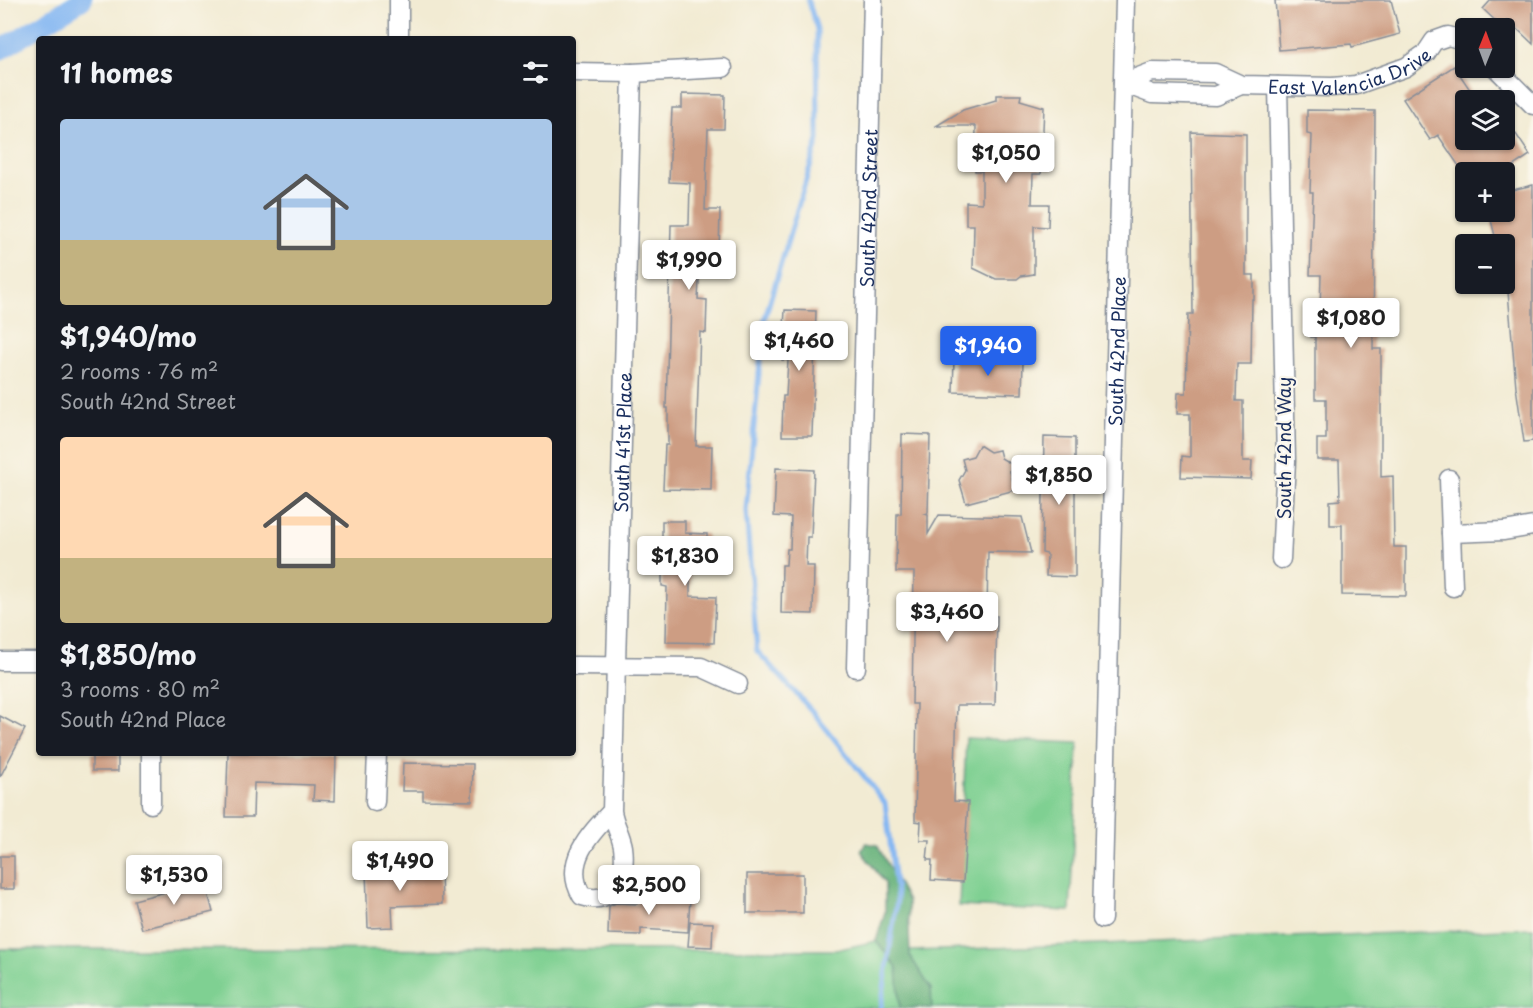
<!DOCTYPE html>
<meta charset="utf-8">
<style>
:root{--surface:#171b24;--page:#20242c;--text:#f1f3f6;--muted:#9ea1a6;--accent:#2563eb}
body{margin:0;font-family:"Playpen Sans",sans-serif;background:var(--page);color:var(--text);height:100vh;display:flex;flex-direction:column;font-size:22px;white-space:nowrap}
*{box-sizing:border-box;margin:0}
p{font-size:20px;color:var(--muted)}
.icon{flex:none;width:33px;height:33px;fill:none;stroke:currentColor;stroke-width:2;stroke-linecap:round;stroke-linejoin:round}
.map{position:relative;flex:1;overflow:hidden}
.sheet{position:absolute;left:36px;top:36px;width:540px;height:720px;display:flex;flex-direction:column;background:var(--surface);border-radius:6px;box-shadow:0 2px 4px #0004}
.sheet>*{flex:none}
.needle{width:39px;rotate:1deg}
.fabs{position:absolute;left:1455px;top:18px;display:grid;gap:12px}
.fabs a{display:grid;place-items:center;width:60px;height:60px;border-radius:6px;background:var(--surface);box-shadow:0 2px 4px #0004;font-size:30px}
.price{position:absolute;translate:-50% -51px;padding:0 14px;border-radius:6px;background:#fff;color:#222;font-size:20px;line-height:39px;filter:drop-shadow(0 2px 3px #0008)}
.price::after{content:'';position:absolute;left:50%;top:36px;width:18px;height:14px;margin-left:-9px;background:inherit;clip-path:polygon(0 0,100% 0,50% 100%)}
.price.active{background:var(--accent);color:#fff}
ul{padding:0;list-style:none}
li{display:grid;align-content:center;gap:12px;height:318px;padding:0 24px}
li span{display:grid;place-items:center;height:186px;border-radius:6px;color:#555}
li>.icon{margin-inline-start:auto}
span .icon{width:108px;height:108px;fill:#fffc;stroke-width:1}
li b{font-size:26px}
h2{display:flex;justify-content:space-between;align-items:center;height:72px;padding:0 24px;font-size:26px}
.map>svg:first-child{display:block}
</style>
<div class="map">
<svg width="1533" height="1008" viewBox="0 0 1533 1008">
<rect width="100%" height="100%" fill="#fbf7ec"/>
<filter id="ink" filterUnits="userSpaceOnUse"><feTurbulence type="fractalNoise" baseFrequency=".0167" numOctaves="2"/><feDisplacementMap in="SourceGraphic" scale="12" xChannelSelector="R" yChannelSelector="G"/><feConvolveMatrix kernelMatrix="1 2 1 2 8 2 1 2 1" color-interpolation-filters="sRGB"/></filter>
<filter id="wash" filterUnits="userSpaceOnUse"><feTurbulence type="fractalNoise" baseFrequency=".008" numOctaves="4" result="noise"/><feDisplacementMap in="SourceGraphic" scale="24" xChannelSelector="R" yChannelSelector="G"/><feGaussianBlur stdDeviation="1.35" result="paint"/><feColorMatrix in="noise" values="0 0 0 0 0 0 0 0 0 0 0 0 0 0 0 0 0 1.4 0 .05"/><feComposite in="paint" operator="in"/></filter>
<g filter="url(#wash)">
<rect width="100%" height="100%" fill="#f2ebd3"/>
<g fill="#7fd092" stroke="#4d8078" stroke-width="1.5">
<polygon points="966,738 1078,743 1070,911 959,906"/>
<polygon points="1533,928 1533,1008 0,1008 0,949 836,950 876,941 885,952"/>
</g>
<polygon fill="#67b27c" stroke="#41706d" stroke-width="1.5" points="866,843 877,845 908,901 910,956 931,989 932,1008 900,1008 897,967 876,941 885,912 885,883 861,851"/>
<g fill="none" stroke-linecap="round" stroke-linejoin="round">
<polyline stroke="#85b7f2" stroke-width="5" points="808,0 817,29 818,140 764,321 746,510 757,651 812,711 885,803 897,899 881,1008"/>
<polyline stroke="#85b7f2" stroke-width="20" points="0,50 82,0"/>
</g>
<g id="blocks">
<g fill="#cd9d83">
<polygon points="1275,0 1391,0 1400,34 1352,47 1351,44 1279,50"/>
<polygon points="1491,0 1533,0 1533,44 1508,20 1502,27 1483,9"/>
<polygon points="1454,66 1477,100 1466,100 1466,140 1503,140 1505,142 1516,134 1530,155 1504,172 1463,172 1438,135 1430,140 1403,99"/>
<polygon points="682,94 725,95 724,129 708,129 705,210 720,210 719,254 703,253 703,264 700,263 698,299 707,300 706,333 700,332 696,446 712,446 711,490 663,489 665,445 668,445 668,408 666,408 671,225 689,225 690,183 669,182 672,108 682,108"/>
<polygon points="996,95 1021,95 1020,100 1044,107 1041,174 1033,174 1032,204 1049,204 1048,227 1034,226 1034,274 1021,276 1017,279 996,279 973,268 974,225 966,225 966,202 982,203 982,171 975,171 976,126 936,126 963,110 996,100"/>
<polygon points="1307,110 1375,111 1373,349 1381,349 1381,477 1393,476 1394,547 1406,547 1406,596 1342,595 1342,525 1330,525 1330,501 1340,500 1339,460 1317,460 1317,439 1326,439 1326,399 1315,399 1315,337 1311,337 1311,312 1320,312 1321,275 1310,275 1313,192 1310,192 1312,135 1307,134"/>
<polygon points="1191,132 1246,134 1246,275 1254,275 1254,299 1252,299 1251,364 1237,364 1236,401 1243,401 1243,461 1252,461 1251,479 1181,477 1182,456 1190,457 1190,414 1177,414 1178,393 1186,393 1188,314 1193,314"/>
<polygon points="1533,185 1533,441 1524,442 1516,387 1504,244 1497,244 1489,212 1504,212 1504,192"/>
<polygon points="785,310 816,311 812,436 782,436 783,396 786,396 788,360 782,360"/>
<polygon points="954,359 1023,362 1022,394 953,392"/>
<polygon points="902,434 930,435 928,513 925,514 928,515 928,534 939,515 1022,517 1031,553 988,552 987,615 997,616 995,705 957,705 954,801 968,802 963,882 931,880 932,860 927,860 929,840 920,840 921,822 915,821 917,704 912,704 914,572 896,572 897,514 901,514"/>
<polygon points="1044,437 1075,438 1075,577 1046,576 1047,554 1042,553"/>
<polygon points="979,445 990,452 999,450 1001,458 1013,465 1010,471 1015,490 966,503 959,480 965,470 962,459 973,456"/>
<polygon points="776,468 814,470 811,537 807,537 806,566 814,566 813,614 781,613 782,565 786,565 787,549 790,549 791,517 774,516"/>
<polygon points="662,521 685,521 685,533 707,534 707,560 690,560 690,596 716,597 714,643 666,642 667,587 662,586"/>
<polygon points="0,716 25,729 0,777"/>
<rect x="92" y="753" width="26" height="18"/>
<polygon points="228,753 336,753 335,801 313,800 314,785 254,783 253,817 226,817"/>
<polygon points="403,763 473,764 472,801 423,800 423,791 402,791"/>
<rect x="0" y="856" width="14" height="33"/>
<polygon points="441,868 442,904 392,906 393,927 368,928 366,871"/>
<rect x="747" y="874" width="56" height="39"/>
<polygon points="205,882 213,912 142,929 134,900"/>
<polygon points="638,896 690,899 688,932 641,929 641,935 608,934 609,906 616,903 637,904"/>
<polygon points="690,922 713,923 712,947 688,946"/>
</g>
</g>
</g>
<g filter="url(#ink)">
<use href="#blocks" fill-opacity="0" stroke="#868d98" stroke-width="1.5"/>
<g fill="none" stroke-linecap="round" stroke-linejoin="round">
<defs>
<g id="street">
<polyline points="399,39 399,0"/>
<polyline points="1496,68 1533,105"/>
<polyline points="573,72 632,73 723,68"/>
<path id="s1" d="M1123,83L1152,72L1215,73L1241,85L1332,87L1356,85L1406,67L1426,53L1434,41L1448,36L1466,41"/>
<polyline points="1123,83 1152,94 1216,96 1241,85"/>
<polyline points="1278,86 1286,461 1281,559"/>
<polyline points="1449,479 1453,587"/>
<polyline points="1451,533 1504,531 1533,526"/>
<polyline points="0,661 39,661"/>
<polyline points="573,666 701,667 738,684"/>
<path id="s2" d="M856,668L873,0"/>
<polyline points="151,753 151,804"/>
<polyline points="375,802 377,753"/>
<path id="s3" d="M612,811C589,835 562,863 582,896C615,907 627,875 623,847C621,835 614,824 612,811L632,73"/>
<path id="s4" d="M1102,919L1125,0"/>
</g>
</defs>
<use href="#street" stroke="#868d98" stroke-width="21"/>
<use href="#street" stroke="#fff" stroke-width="18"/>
</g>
</g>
<g text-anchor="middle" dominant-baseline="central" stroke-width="4.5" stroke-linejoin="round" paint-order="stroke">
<g font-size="18" fill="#1b2f5e" stroke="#fbf7ec">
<text stroke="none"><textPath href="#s1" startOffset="234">East Valencia Drive</textPath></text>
<text stroke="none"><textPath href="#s2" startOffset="460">South 42nd Street</textPath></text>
<text stroke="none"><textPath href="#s4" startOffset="568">South 42nd Place</textPath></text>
<text stroke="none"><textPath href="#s3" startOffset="584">South 41st Place</textPath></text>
<text transform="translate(1283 448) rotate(-90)">South 42nd Way</text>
</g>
</g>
</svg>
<div class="fabs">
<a><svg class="needle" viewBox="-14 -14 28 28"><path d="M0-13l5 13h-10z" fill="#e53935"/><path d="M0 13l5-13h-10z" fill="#9ea1a6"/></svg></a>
<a><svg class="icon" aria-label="layers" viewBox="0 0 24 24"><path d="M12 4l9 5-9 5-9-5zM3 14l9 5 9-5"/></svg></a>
<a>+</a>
<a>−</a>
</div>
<b class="price" style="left:1006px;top:184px">$1,050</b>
<b class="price" style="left:689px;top:291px">$1,990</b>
<b class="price" style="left:1351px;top:349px">$1,080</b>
<b class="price" style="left:799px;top:372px">$1,460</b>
<b class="price active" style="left:988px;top:377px">$1,940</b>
<b class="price" style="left:1059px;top:506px">$1,850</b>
<b class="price" style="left:685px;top:587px">$1,830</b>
<b class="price" style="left:947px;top:643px">$3,460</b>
<b class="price" style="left:400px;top:892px">$1,490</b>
<b class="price" style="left:174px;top:906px">$1,530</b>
<b class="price" style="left:649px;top:916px">$2,500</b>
<section class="sheet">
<h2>11 homes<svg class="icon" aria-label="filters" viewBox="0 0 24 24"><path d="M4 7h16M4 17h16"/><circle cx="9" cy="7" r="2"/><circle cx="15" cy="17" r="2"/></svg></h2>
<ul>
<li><span style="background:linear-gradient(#a9c7e8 65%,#c2b280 0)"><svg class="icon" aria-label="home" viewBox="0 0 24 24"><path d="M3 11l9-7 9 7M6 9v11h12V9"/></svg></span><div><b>$1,940/mo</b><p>2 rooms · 76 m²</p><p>South 42nd Street</p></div></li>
<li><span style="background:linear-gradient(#ffd9b3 65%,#c2b280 0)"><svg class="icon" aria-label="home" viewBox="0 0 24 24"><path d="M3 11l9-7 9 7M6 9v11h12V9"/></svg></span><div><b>$1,850/mo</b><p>3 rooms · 80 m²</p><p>South 42nd Place</p></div></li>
</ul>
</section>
</div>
